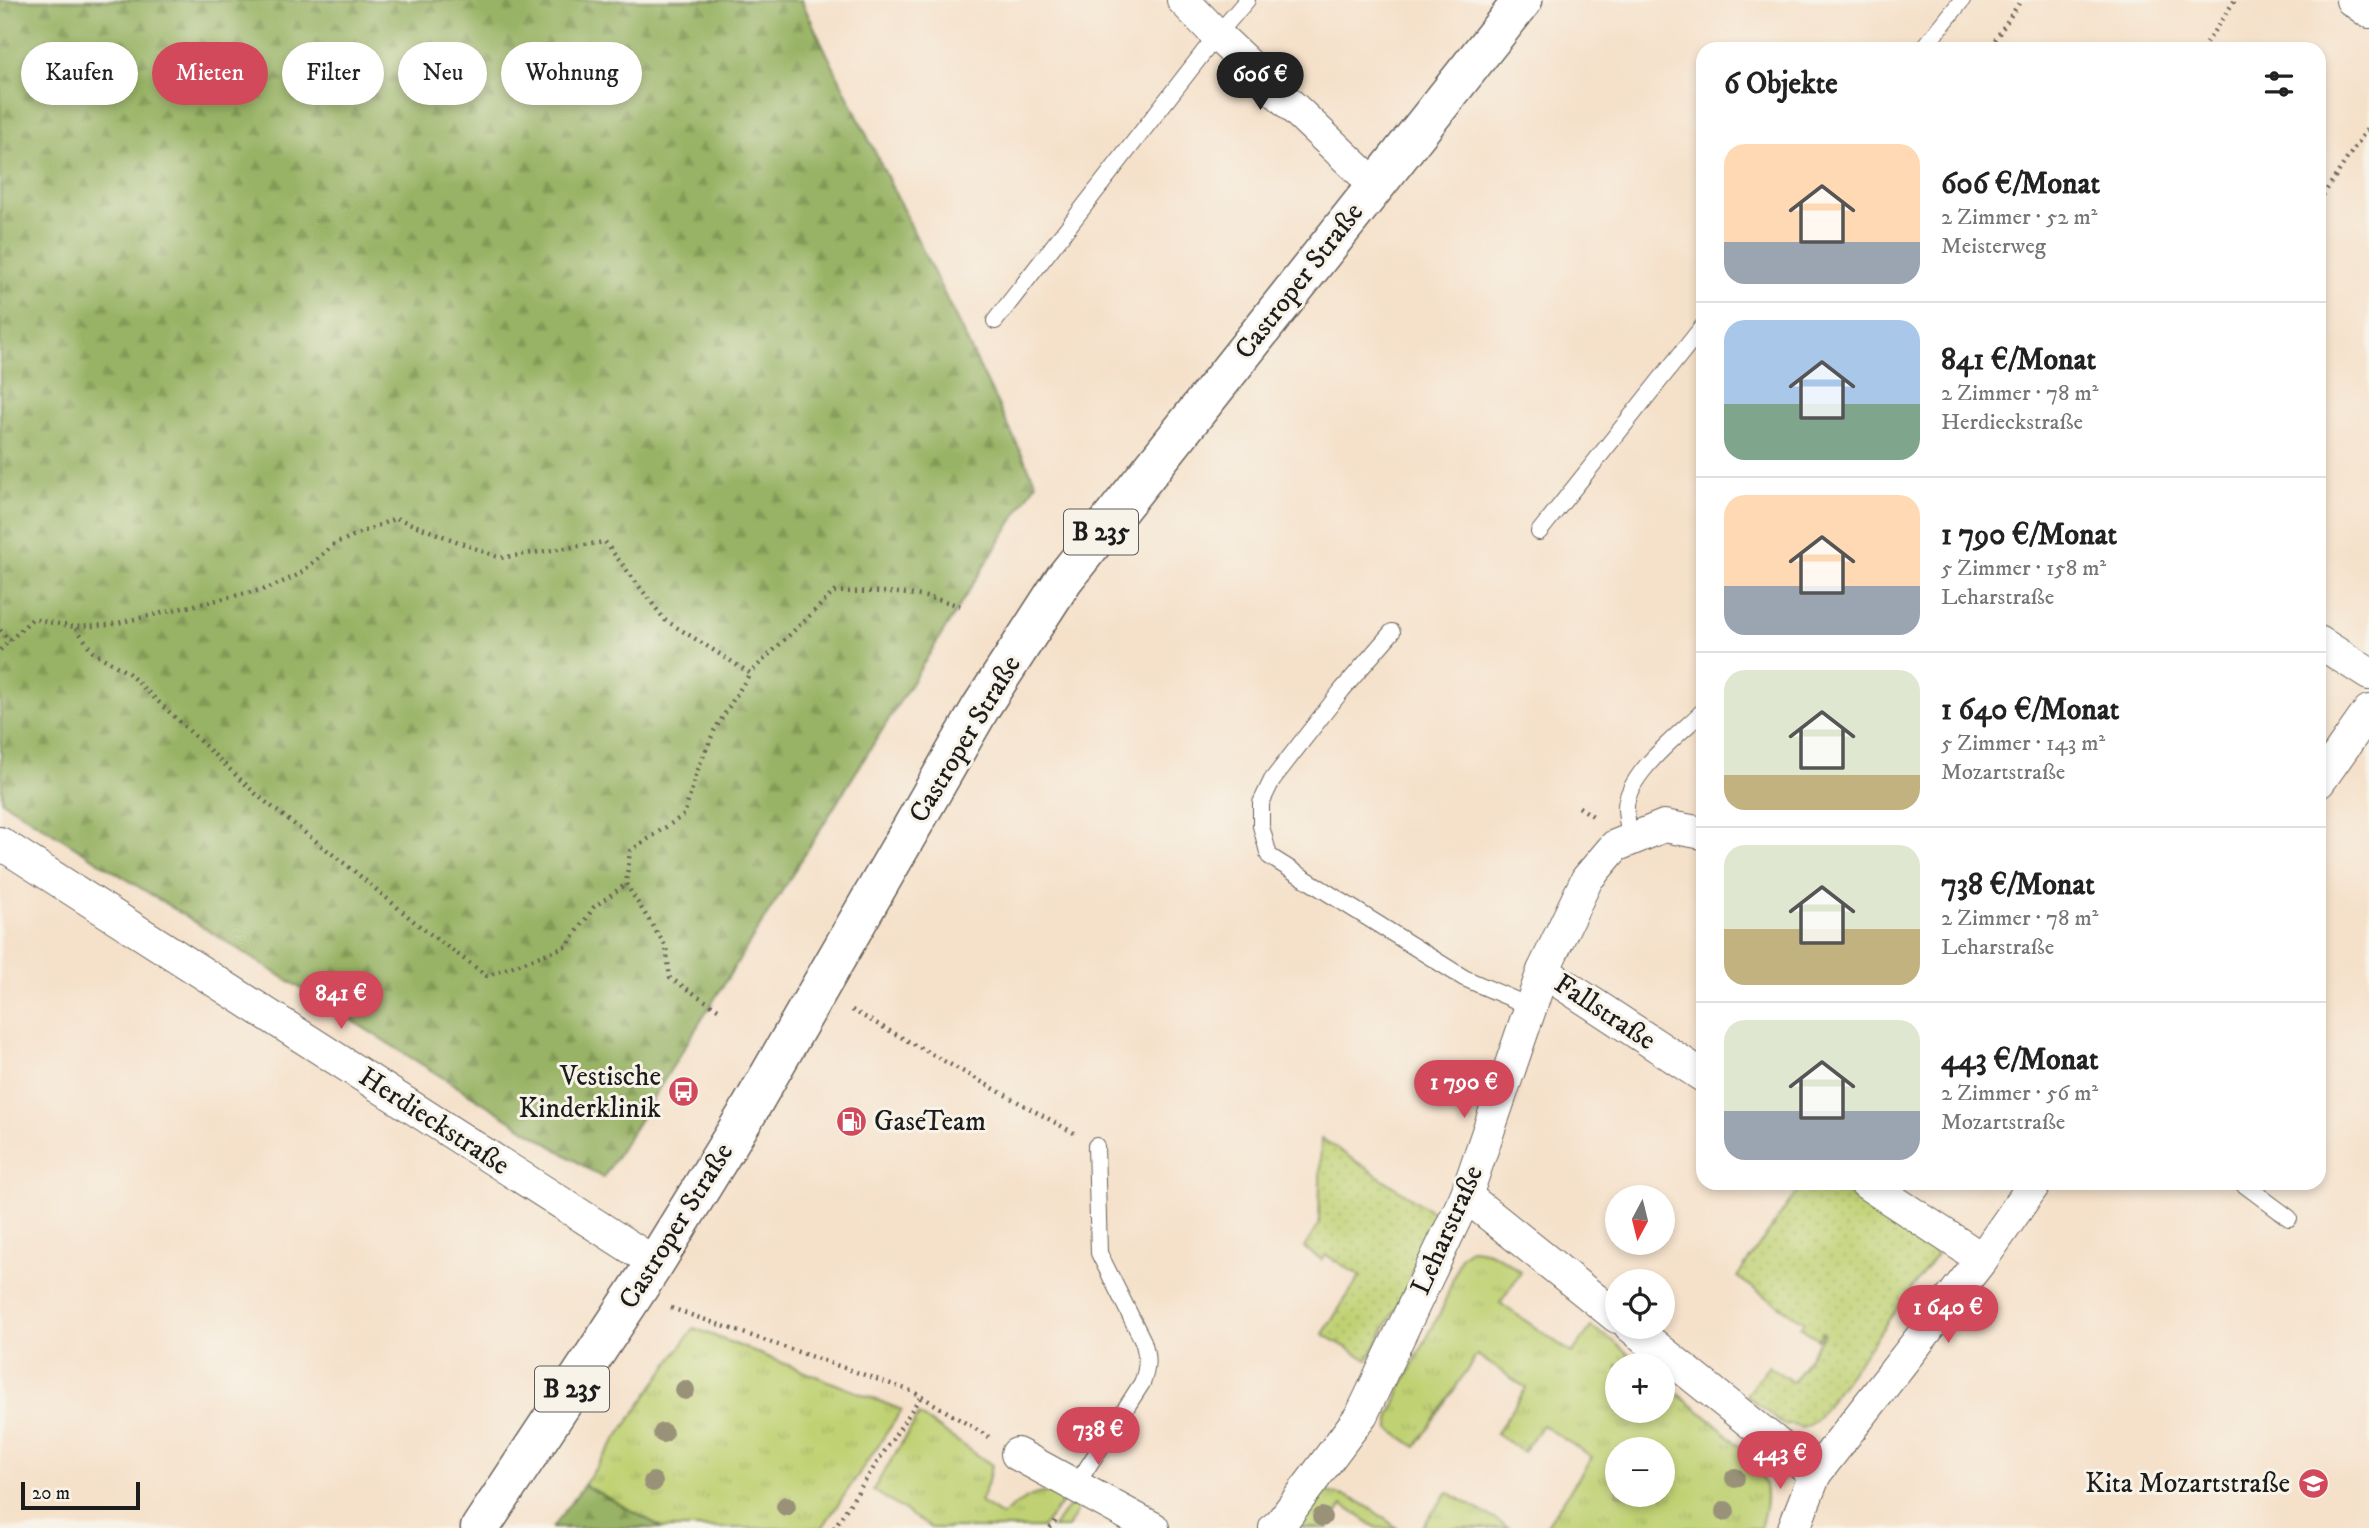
<!DOCTYPE html>
<html lang="de">
<meta charset="utf-8">
<style>
:root{--surface:#fff;--page:#f2f2f2;--text:#222;--muted:#767676;--line:#e0e0e0;--accent:#d1495b}
body{margin:0;font-family:"IM FELL DW Pica",serif;background:var(--page);color:var(--text);height:100vh;display:flex;flex-direction:column;font-size:26px;white-space:nowrap}
*{box-sizing:border-box;margin:0}
p{font-size:23px;color:var(--muted)}
.icon{flex:none;width:38px;height:38px;fill:none;stroke:currentColor;stroke-width:2;stroke-linecap:round;stroke-linejoin:round}
.map{position:relative;flex:1;overflow:hidden}
.panel{position:absolute;left:1696px;top:42px;width:630px;height:1148px;display:flex;flex-direction:column;background:var(--surface);border-radius:21px;box-shadow:0 4px 10px #0003}
.panel>*{flex:none}
.hud{position:absolute;left:21px;top:42px;width:665px;height:63px;display:flex;gap:14px}
.needle{width:46px;rotate:187deg}
.fabs{position:absolute;left:1605px;top:1185px;display:grid;gap:14px}
.fabs a{display:grid;place-items:center;width:70px;height:70px;border-radius:50%;background:var(--surface);box-shadow:0 4px 10px #0003;font-size:35px}
.scale{position:absolute;left:21px;bottom:18px;width:119px;box-sizing:border-box;padding-left:7px;border:4px solid #1c1c1c;border-top:0;font-size:19px;line-height:24px;white-space:nowrap;color:#1c1c1c;-webkit-text-stroke:5px #f7f3e8;paint-order:stroke}
.price{position:absolute;translate:-50% -60px;padding:0 16px;border-radius:24px;background:var(--accent);color:#fff;font-size:23px;line-height:46px;filter:drop-shadow(0 2px 4px #0008)}
.price::after{content:'';position:absolute;left:50%;top:42px;width:21px;height:16px;margin-left:-10px;background:inherit;clip-path:polygon(0 0,100% 0,50% 100%)}
.price.active{background:#222;color:#fff}
ul{padding:0;list-style:none}
li{display:flex;align-items:center;gap:21px;height:175px;padding:0 28px}
li+li{border-top:2px solid var(--line)}
li span{display:grid;place-items:center;flex:none;width:196px;height:140px;border-radius:21px;color:#555}
li>.icon{margin-inline-start:auto}
span .icon{width:84px;height:84px;fill:#fffc;stroke-width:1}
li b{font-size:30px}
h2{display:flex;justify-content:space-between;align-items:center;height:84px;padding:0 28px;font-size:30px}
.pill{padding:0 24px;border-radius:32px;background:var(--surface);box-shadow:0 4px 10px #0003;font-size:24px;line-height:63px}
.pill.active{background:var(--accent);color:#fff}
.map>svg:first-child{display:block}
</style>
<div class="map">
<svg width="2369" height="1528" viewBox="0 0 2369 1528">
<defs>
<pattern id="grass-tufts" width="24" height="20" patternUnits="userSpaceOnUse" patternTransform="scale(1.75)"><rect width="24" height="20" fill="#c0d173"/><path d="M3 7l-1-3M5 7V3M7 7l1-3M15 17l-1-3M17 17v-4M19 17l1-3" fill="none" stroke="#a4b363"/></pattern>
<pattern id="forest-firs" width="22" height="20" patternUnits="userSpaceOnUse" patternTransform="scale(1.75)"><rect width="22" height="20" fill="#98b365"/><path d="M5 1l3.5 6h-7zM16 11l3.5 6h-7z" fill="#829957"/></pattern>
<pattern id="garden-dots" width="8" height="8" patternUnits="userSpaceOnUse" patternTransform="scale(1.75)"><rect width="8" height="8" fill="#c0d173"/><path d="M2 2h.1M6 6h.1" fill="none" stroke="#a4b363" stroke-width="1.8" stroke-linecap="round"/></pattern>
</defs>
<rect width="100%" height="100%" fill="#f7f3e8"/>
<filter id="ink" filterUnits="userSpaceOnUse"><feTurbulence type="fractalNoise" baseFrequency=".0143" numOctaves="2"/><feDisplacementMap in="SourceGraphic" scale="14" xChannelSelector="R" yChannelSelector="G"/><feConvolveMatrix kernelMatrix="1 2 1 2 8 2 1 2 1" color-interpolation-filters="sRGB"/></filter>
<filter id="wash" filterUnits="userSpaceOnUse"><feTurbulence type="fractalNoise" baseFrequency=".00686" numOctaves="4" result="noise"/><feDisplacementMap in="SourceGraphic" scale="28" xChannelSelector="R" yChannelSelector="G"/><feGaussianBlur stdDeviation="1.57" result="paint"/><feColorMatrix in="noise" values="0 0 0 0 0 0 0 0 0 0 0 0 0 0 0 0 0 1.4 0 .05"/><feComposite in="paint" operator="in"/></filter>
<g filter="url(#wash)">
<rect width="100%" height="100%" fill="#f5e1ca"/>
<g fill="url(#grass-tufts)" stroke="#6e7648" stroke-width="2" fill-rule="evenodd">
<path d="M1470,1249C1495,1250 1501,1259 1521,1272L1500,1303L1572,1353L1591,1327L1612,1340L1642,1365H1617V1410H1662L1663,1382C1690,1405 1757,1451 1765,1485C1768,1499 1764,1514 1760,1528H1545L1592,1457L1542,1425L1523,1452L1496,1434L1526,1388L1477,1355L1416,1447L1389,1429V1419L1401,1388L1443,1307L1461,1256ZM1617,1449H1662V1494H1617Z"/>
<polygon points="694,1328 902,1410 822,1528 663,1528 584,1485"/>
<path d="M919,1415L992,1465L987,1485L980,1502L1002,1516C1025,1496 1037,1489 1069,1494L1042,1528H931L873,1490Z"/>
<path d="M1312,1491C1353,1493 1365,1504 1397,1528H1377L1342,1505L1327,1528H1303L1296,1516Z"/>
<polygon points="1448,1492 1510,1528 1421,1528"/>
<polygon points="1076,1497 1083,1501 1068,1528 1052,1528"/>
</g>
<g fill="url(#forest-firs)" stroke="#5a6840" stroke-width="2">
<polygon points="0,0 801,0 1036,483 603,1178 2,801 0,710"/>
<polygon points="584,1485 663,1528 552,1528"/>
</g>
<g fill="url(#garden-dots)" stroke="#6e7648" stroke-width="2">
<polygon points="1321,1138 1434,1213 1404,1293 1368,1360 1323,1334 1360,1276 1326,1255 1322,1260 1304,1248 1319,1224"/>
<polygon points="1803,1183 1832,1183 1937,1254 1815,1421 1803,1428 1788,1424 1786,1426 1746,1395 1768,1366 1793,1382 1824,1334 1822,1332 1818,1339 1800,1327 1804,1322 1737,1277"/>
</g>
</g>
<g filter="url(#ink)">
<g fill="none" stroke-linecap="round" stroke-linejoin="round">
<defs>
<g id="service">
<polyline points="1923,49 1962,0"/>
<polyline points="995,321 1217,35 1247,0"/>
<polyline points="1539,532 1703,326"/>
<polyline points="1392,632 1342,690 1272,780 1261,803 1261,826 1269,856 1464,978 1531,1007"/>
<path d="M1630,840C1629,829 1626,818 1626,807C1627,774 1680,734 1703,711"/>
<polyline points="2242,1183 2289,1218"/>
<path d="M1076,1485L1142,1383C1148,1368 1148,1357 1143,1341L1099,1253L1096,1146"/>
</g>
<g id="minor">
<polyline points="1183,0 1217,35 1375,185"/>
<polyline points="2352,0 2369,12"/>
<polyline points="2319,642 2369,674"/>
<polyline points="2319,782 2369,711"/>
<polyline points="0,843 655,1263"/>
<polyline points="1543,971 1703,1076"/>
<polyline points="1866,1183 1982,1259"/>
<polyline points="1466,1196 1617,1317"/>
<polyline points="1630,1326 1815,1474"/>
<polyline points="1017,1454 1153,1528"/>
<polyline points="1275,1528 1280,1524 1362,1414 1466,1196 1543,971 1587,879 1615,846 1630,840 1664,826 1703,833"/>
<polyline points="1794,1528 1815,1474 1982,1259 2035,1183"/>
</g>
<polyline id="primary" points="480,1528 655,1263 748,1112 981,707 1064,579 1523,0"/>
</defs>
<use href="#service" stroke="#686159" stroke-width="18"/>
<use href="#minor" stroke="#686159" stroke-width="34"/>
<use href="#primary" stroke="#686159" stroke-width="41"/>
<g stroke="#686159" stroke-width="4.5" stroke-dasharray="2 5" stroke-linecap="butt">
<polyline points="1995,40 2021,0"/>
<polyline points="2202,49 2235,0"/>
<polyline points="2319,201 2369,126"/>
<polyline points="76,628 93,652 128,673 258,796 354,871 422,928 487,976 567,946 594,907 626,884"/>
<polyline points="0,630 10,641"/>
<path d="M0,650L32,619L75,627L109,625L269,588L300,574L334,544L396,518L500,558L605,542L665,620L750,673L834,592C881,591 915,591 960,606"/>
<polyline points="1579,807 1596,818"/>
<polyline points="718,1009 670,978 666,947 626,884 630,851 684,815 698,769 714,731 750,673"/>
<polyline points="852,1010 1074,1133"/>
<polyline points="671,1308 914,1392 989,1437"/>
<polyline points="834,1528 921,1396"/>
<polyline points="1050,1528 1058,1518"/>
</g>
<use href="#service" stroke="#fff" stroke-width="16"/>
<use href="#minor" stroke="#fff" stroke-width="32"/>
<use href="#primary" stroke="#fff" stroke-width="38"/>
</g>
<g fill="#999279">
<circle cx="685" cy="1390" r="10"/>
<circle cx="663" cy="1433" r="10"/>
<circle cx="1735" cy="1478" r="10"/>
<circle cx="653" cy="1482" r="10"/>
<circle cx="786" cy="1506" r="10"/>
<circle cx="1725" cy="1511" r="10"/>
<circle cx="1322" cy="1517" r="10"/>
</g>
</g>
<defs>
<symbol id="bus-disc" viewBox="-11 -11 22 22"><circle r="9.5" fill="#d1495b" stroke="#f7f3e8"/><path d="M-5-6H5V4H4V6H2V4H-2V6H-4V4H-5ZM-3.5-4V0h7V-4ZM-3.5 1.2v1.5H-2V1.2ZM2 1.2v1.5H3.5V1.2Z" fill="#fff"/></symbol>
<symbol id="fuel-disc" viewBox="-11 -11 22 22"><circle r="9.5" fill="#d1495b" stroke="#f7f3e8"/><path d="M-5.5-6h7V0h2V4h1.3V-2.5L3-4.5l.8-.8L6-3V5H2.5V1h-1V6h-7ZM-4.2-4.7v3.2H.2V-4.7Z" fill="#fff"/></symbol>
<symbol id="school-disc" viewBox="-11 -11 22 22"><circle r="9.5" fill="#d1495b" stroke="#f7f3e8"/><path d="M0-5L7-2L0 1L-7-2ZM-4 1L0 2.5L4 1V4Q0 6-4 4Z" fill="#fff"/></symbol>
</defs>
<g fill-rule="evenodd">
<use href="#bus-disc" x="666" y="1074" width="35" height="35"/>
<use href="#fuel-disc" x="834" y="1104" width="35" height="35"/>
<use href="#school-disc" x="2296" y="1466" width="35" height="35"/>
</g>
<g text-anchor="middle" dominant-baseline="central" stroke-width="6" stroke-linejoin="round" paint-order="stroke">
<g fill="#f7f3e8" stroke="#5e5c59" stroke-width="2">
<rect x="1064" y="509.5" width="74" height="45" rx="5"/>
<rect x="535" y="1366.5" width="74" height="45" rx="5"/>
</g>
<g font-size="26" font-weight="bold" fill="#1c1c1c">
<text x="1101" y="532">B 235</text>
<text x="572" y="1389">B 235</text>
</g>
<g font-size="28" fill="#1c1c1c" stroke="#f7f3e8">
<text transform="translate(1299 281) rotate(-52)">Castroper Straße</text>
<text transform="translate(965 739) rotate(-59)">Castroper Straße</text>
<text transform="translate(1605 1012) rotate(33)">Fallstraße</text>
<text transform="translate(434 1121) rotate(33)">Herdieckstraße</text>
<text transform="translate(676 1226) rotate(-58)">Castroper Straße</text>
<text transform="translate(1447 1230) rotate(-66)">Leharstraße</text>
</g>
<g font-size="28" fill="#1c1c1c" stroke="#f7f3e8" text-anchor="end">
<text x="661" y="1076">Vestische<tspan x="661" dy="32">Kinderklinik</tspan></text>
<text x="874" y="1121" text-anchor="start">GaseTeam</text>
<text x="2290" y="1483">Kita Mozartstraße</text>
</g>
</g>
</svg>
<div class="fabs">
<a><svg class="needle" viewBox="-14 -14 28 28"><path d="M0-13l5 13h-10z" fill="#e53935"/><path d="M0 13l5-13h-10z" fill="#767676"/></svg></a>
<a><svg class="icon" aria-label="locate" viewBox="0 0 24 24"><circle cx="12" cy="12" r="6"/><path d="M12 2v4M12 18v4M2 12h4M18 12h4"/></svg></a>
<a>+</a>
<a>−</a>
</div>
<div class="scale">20 m</div>
<b class="price active" style="left:1260px;top:112px">606 €</b>
<b class="price" style="left:341px;top:1031px">841 €</b>
<b class="price" style="left:1464px;top:1120px">1 790 €</b>
<b class="price" style="left:1948px;top:1345px">1 640 €</b>
<b class="price" style="left:1098px;top:1467px">738 €</b>
<b class="price" style="left:1780px;top:1491px">443 €</b>
<div class="hud">
<a class="pill">Kaufen</a>
<a class="pill active">Mieten</a>
<a class="pill">Filter</a>
<a class="pill">Neu</a>
<a class="pill">Wohnung</a>
</div>
<section class="panel">
<h2>6 Objekte<svg class="icon" aria-label="filters" viewBox="0 0 24 24"><path d="M4 7h16M4 17h16"/><circle cx="9" cy="7" r="2"/><circle cx="15" cy="17" r="2"/></svg></h2>
<ul>
<li><span style="background:linear-gradient(#ffd9b3 70%,#9aa5b1 0)"><svg class="icon" aria-label="home" viewBox="0 0 24 24"><path d="M3 11l9-7 9 7M6 9v11h12V9"/></svg></span><div><b>606 €/Monat</b><p>2 Zimmer · 52 m²</p><p>Meisterweg</p></div></li>
<li><span style="background:linear-gradient(#a9c7e8 60%,#7fa58c 0)"><svg class="icon" aria-label="home" viewBox="0 0 24 24"><path d="M3 11l9-7 9 7M6 9v11h12V9"/></svg></span><div><b>841 €/Monat</b><p>2 Zimmer · 78 m²</p><p>Herdieckstraße</p></div></li>
<li><span style="background:linear-gradient(#ffd9b3 65%,#9aa5b1 0)"><svg class="icon" aria-label="home" viewBox="0 0 24 24"><path d="M3 11l9-7 9 7M6 9v11h12V9"/></svg></span><div><b>1 790 €/Monat</b><p>5 Zimmer · 158 m²</p><p>Leharstraße</p></div></li>
<li><span style="background:linear-gradient(#dfe7d0 75%,#c2b280 0)"><svg class="icon" aria-label="home" viewBox="0 0 24 24"><path d="M3 11l9-7 9 7M6 9v11h12V9"/></svg></span><div><b>1 640 €/Monat</b><p>5 Zimmer · 143 m²</p><p>Mozartstraße</p></div></li>
<li><span style="background:linear-gradient(#dfe7d0 60%,#c2b280 0)"><svg class="icon" aria-label="home" viewBox="0 0 24 24"><path d="M3 11l9-7 9 7M6 9v11h12V9"/></svg></span><div><b>738 €/Monat</b><p>2 Zimmer · 78 m²</p><p>Leharstraße</p></div></li>
<li><span style="background:linear-gradient(#dfe7d0 65%,#9aa5b1 0)"><svg class="icon" aria-label="home" viewBox="0 0 24 24"><path d="M3 11l9-7 9 7M6 9v11h12V9"/></svg></span><div><b>443 €/Monat</b><p>2 Zimmer · 56 m²</p><p>Mozartstraße</p></div></li>
</ul>
</section>
</div>
